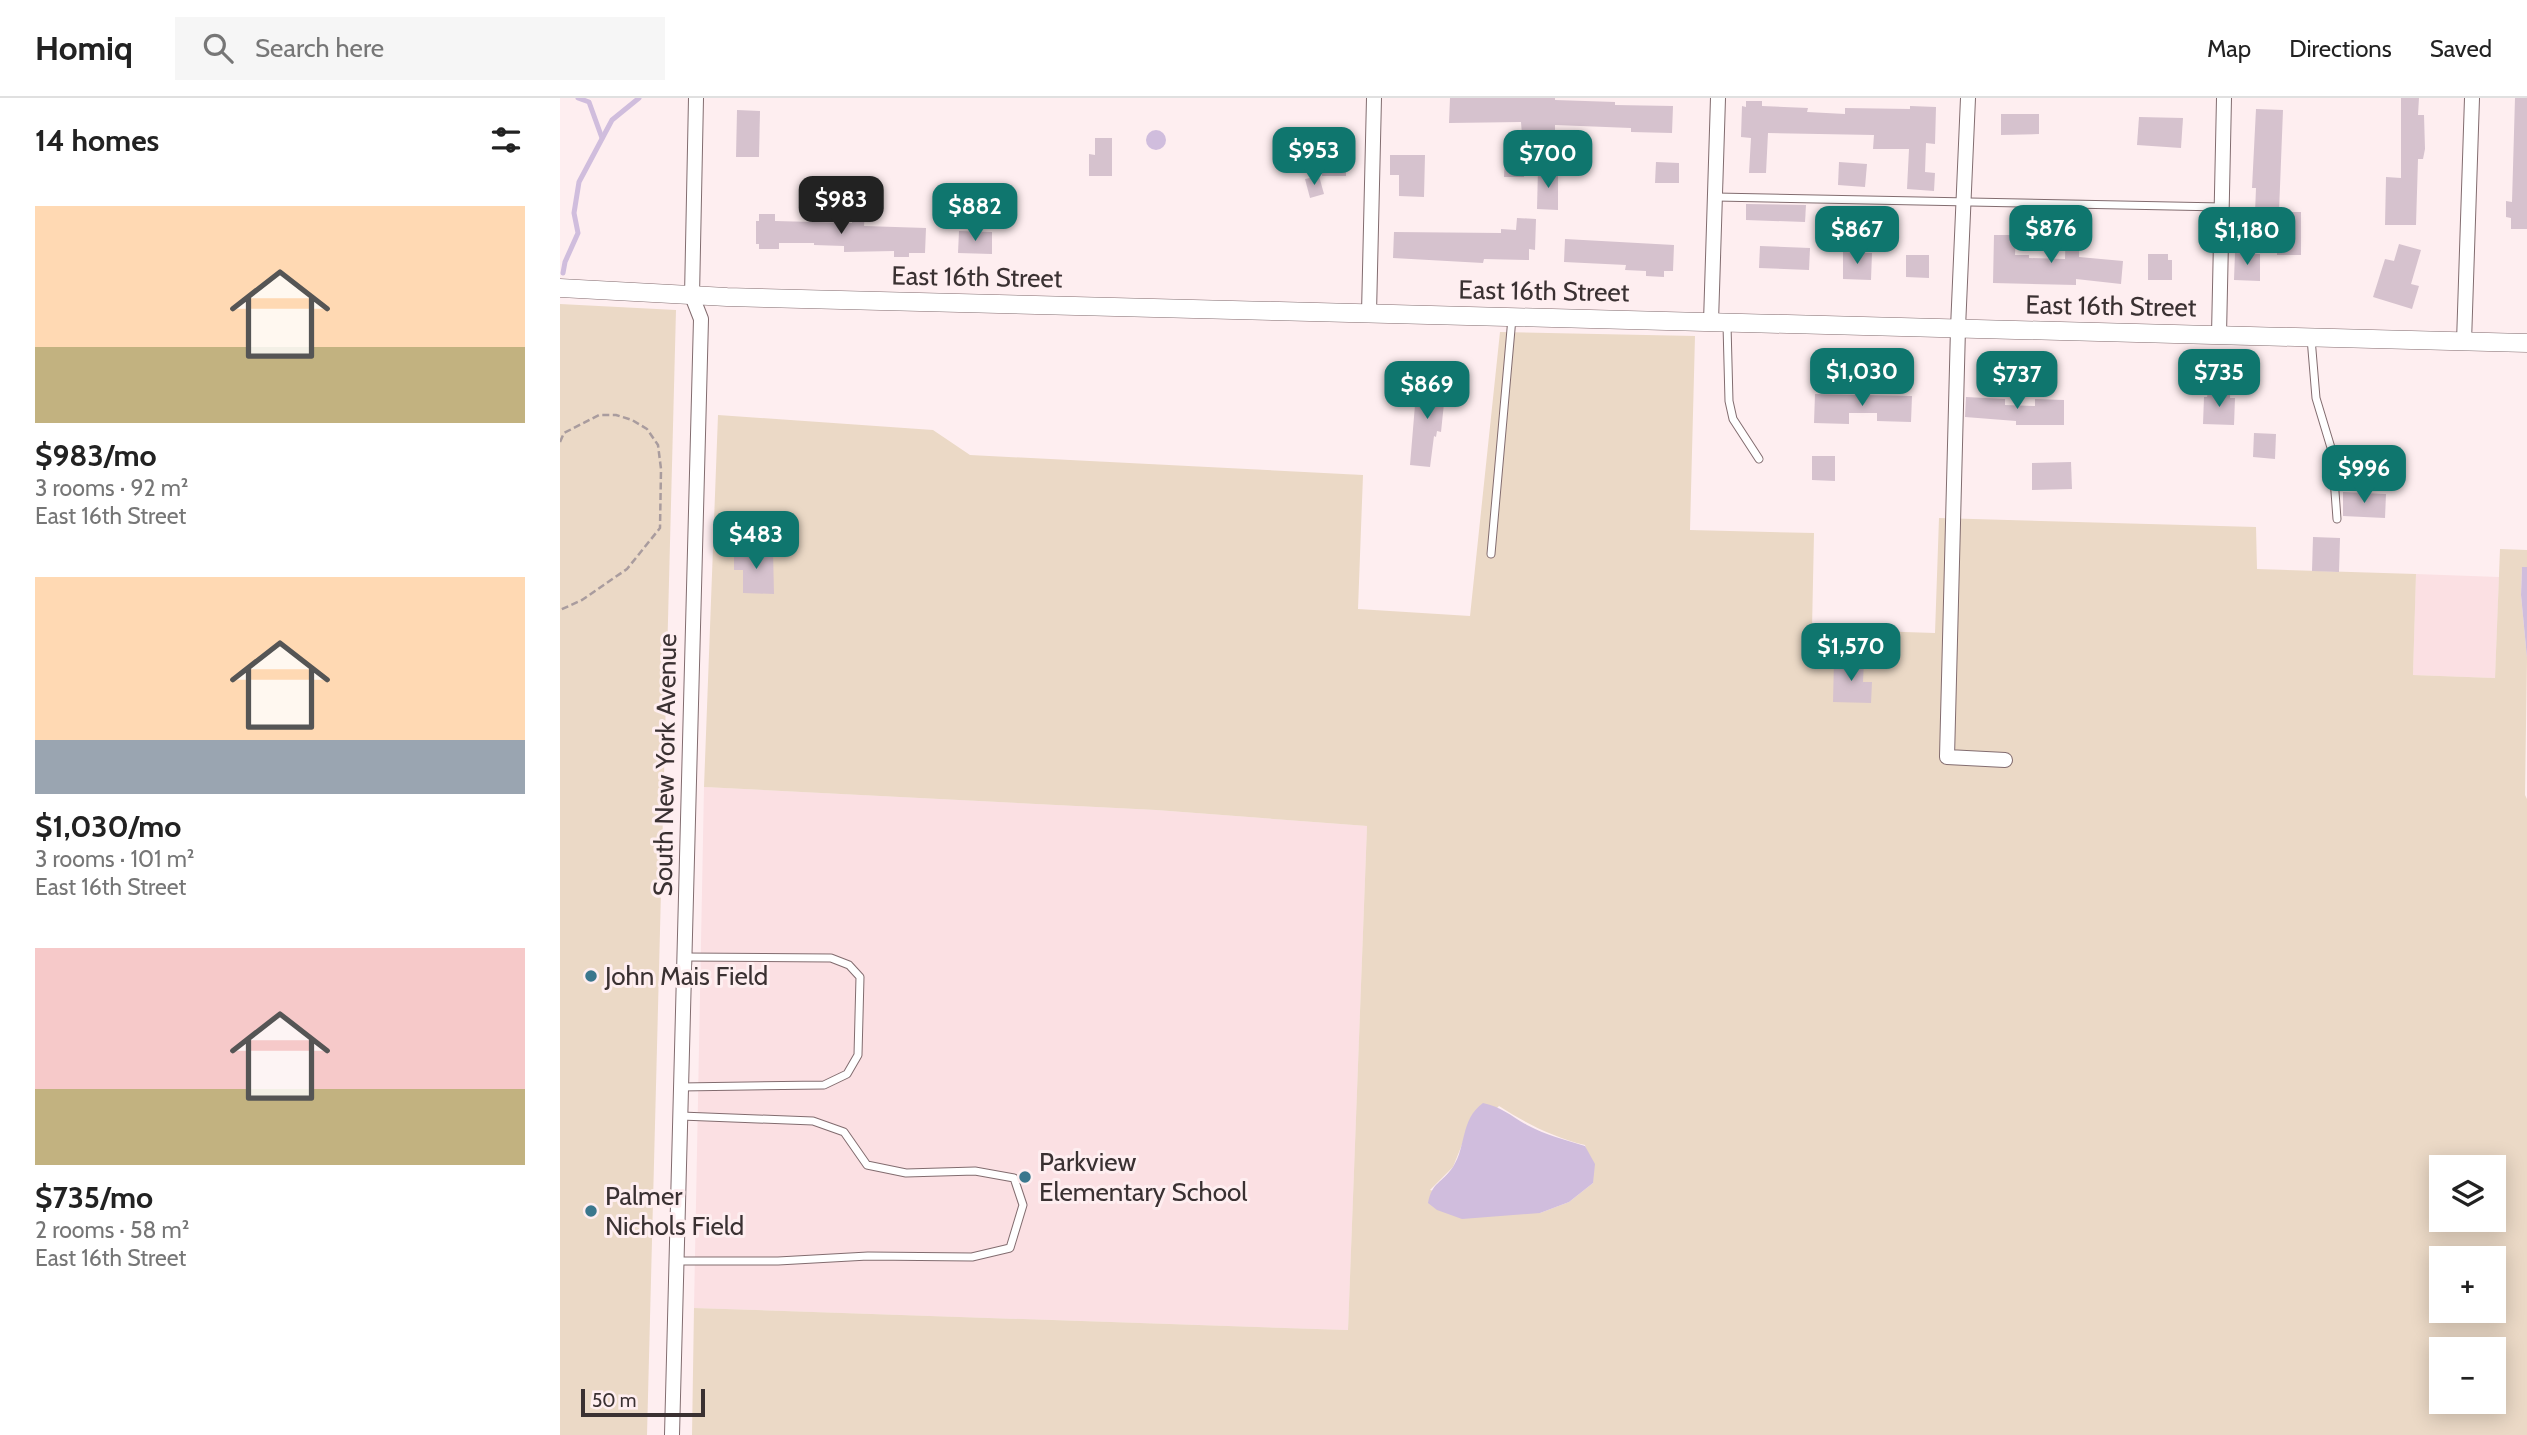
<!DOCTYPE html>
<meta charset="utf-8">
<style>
:root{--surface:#fff;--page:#f6f6f6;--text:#222;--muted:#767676;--line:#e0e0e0;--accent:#0f766e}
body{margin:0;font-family:Cabin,sans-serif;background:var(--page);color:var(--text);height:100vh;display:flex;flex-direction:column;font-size:26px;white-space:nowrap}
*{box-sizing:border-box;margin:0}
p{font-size:23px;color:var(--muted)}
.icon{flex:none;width:38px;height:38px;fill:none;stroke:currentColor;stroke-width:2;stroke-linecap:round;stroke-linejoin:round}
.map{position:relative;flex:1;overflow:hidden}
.drawer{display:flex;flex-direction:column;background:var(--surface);width:560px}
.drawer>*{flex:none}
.controls{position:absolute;left:1869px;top:1057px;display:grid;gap:14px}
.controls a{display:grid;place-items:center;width:77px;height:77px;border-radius:0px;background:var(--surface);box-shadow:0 4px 18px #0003;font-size:35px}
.scale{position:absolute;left:21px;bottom:18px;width:124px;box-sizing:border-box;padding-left:7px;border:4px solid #3a3132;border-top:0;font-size:19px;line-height:24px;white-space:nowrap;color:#3a3132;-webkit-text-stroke:5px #feeef0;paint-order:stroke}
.price{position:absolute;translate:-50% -60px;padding:0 16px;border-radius:14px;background:var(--accent);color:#fff;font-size:23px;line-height:46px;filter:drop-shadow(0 2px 4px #0008)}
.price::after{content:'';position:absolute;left:50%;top:42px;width:21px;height:16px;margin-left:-10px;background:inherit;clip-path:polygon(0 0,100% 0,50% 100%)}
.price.on{background:#222;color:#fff}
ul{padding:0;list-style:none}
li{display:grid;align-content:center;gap:14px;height:371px;padding:0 35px}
li span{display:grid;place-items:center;height:217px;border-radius:0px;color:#555}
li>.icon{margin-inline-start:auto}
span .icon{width:126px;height:126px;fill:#fffc;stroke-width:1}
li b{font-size:30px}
h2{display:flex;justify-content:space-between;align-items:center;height:84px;padding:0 35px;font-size:30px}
header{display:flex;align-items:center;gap:42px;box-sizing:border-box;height:98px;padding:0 35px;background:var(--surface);border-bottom:2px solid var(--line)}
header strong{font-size:33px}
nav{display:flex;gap:38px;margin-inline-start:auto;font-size:24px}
.search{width:490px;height:63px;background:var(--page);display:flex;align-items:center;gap:18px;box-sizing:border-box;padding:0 24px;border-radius:0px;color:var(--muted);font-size:26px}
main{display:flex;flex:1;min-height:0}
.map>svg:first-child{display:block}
</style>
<header>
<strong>Homiq</strong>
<div class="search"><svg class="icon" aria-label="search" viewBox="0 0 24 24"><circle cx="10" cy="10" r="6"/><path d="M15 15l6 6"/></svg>Search here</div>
<nav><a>Map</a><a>Directions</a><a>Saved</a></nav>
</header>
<main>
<section class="drawer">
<h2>14 homes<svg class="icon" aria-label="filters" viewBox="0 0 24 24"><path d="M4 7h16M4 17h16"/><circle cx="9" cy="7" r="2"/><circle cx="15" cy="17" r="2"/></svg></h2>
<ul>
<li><span style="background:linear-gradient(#ffd9b3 65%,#c2b280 0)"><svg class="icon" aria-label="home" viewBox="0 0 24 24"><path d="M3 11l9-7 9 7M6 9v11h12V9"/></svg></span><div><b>$983/mo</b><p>3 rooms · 92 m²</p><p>East 16th Street</p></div></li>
<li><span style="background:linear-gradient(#ffd9b3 75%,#9aa5b1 0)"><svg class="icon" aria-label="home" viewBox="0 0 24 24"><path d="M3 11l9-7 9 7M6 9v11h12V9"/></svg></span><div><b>$1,030/mo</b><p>3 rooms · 101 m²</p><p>East 16th Street</p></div></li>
<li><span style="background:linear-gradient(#f6c9c9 65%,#c2b280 0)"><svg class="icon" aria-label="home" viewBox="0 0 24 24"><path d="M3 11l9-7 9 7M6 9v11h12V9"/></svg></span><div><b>$735/mo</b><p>2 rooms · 58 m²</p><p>East 16th Street</p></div></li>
</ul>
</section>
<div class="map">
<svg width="1967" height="1337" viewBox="0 0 1967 1337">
<rect width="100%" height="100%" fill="#feeef0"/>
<g fill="#fbe0e3">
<polygon points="1856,476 1939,479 1935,580 1853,577"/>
<polygon points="144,689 596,712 807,728 788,1232 134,1210"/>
</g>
<g fill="#ebd9c6" fill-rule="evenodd">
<polygon points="0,206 116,212 87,1337 0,1337"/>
<path d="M940,234L1135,238L1130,432L1254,435L1252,531L1375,535L1379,420L1696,429L1697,471L1856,476L1853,577L1935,580L1940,451L1967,452V469H1962L1961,497L1967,560L1965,697L1967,701V1337H132L134,1210L788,1232L807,728L596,712L144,689L158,317L373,332L410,357L803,377L798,511L910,518ZM939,1008C967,1026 993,1039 1025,1047L1033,1085L1009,1104L980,1115L870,1092L893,1069L903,1044ZM1881,1069H1934V1122H1881ZM1881,1160H1934V1213H1881ZM1881,1251H1934V1304H1881Z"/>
</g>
<g fill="#d0bddd">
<circle cx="596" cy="42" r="10"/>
<polygon points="1962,469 1967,469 1967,560 1961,497"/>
<path d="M923,1005C942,1009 951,1018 967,1027C986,1037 1005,1042 1025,1048L1035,1066L1033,1085L1009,1104L980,1115L902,1121L877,1112L868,1105C872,1084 882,1085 893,1069C907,1047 900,1022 923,1005Z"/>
</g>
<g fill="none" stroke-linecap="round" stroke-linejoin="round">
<g stroke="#d0bddd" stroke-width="5">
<polyline points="18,0 29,4 42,40"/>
<polyline points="3,175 5,164 18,135 14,115 19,84 52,22 79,0"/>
</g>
</g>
<g fill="#d6c2ce">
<polygon points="890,0 995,0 995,2 1055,4 1055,7 1113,8 1112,35 1071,34 1071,30 995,27 995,36 962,37 961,24 889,25"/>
<polygon points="1841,0 1859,0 1858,17 1864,17 1865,51 1863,61 1858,61 1856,127 1825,127 1826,79 1841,80"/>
<polygon points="1955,0 1967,0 1967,131 1951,131 1951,120 1946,119 1946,103 1952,104"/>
<polygon points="1186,3 1202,3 1202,8 1248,10 1247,14 1285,16 1285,10 1350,11 1350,8 1376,9 1375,46 1366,45 1365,74 1375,75 1374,93 1347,91 1349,51 1313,51 1314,37 1208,35 1206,75 1189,75 1191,40 1181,39 1182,8 1186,9"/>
<polygon points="1696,11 1723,12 1719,114 1741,114 1741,157 1717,157 1717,116 1695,115 1696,90 1692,90"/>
<polygon points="177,12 200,13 199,59 176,59"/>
<polygon points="1441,16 1479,16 1479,36 1441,37"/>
<polygon points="1579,19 1623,20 1621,50 1577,47"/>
<polygon points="535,40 552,40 552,78 529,78 529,56 535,57"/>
<polygon points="945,55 965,55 964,79 944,79"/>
<polygon points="830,57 865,57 864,99 839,98 839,77 830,77"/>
<rect x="762" y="62" width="24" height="16"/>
<polygon points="1096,64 1119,65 1119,85 1095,85"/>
<polygon points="1279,64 1307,66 1305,89 1278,87"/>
<polygon points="978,71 998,72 998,112 977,111"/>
<polygon points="759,78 764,96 750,100 745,81"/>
<polygon points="288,80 302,80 303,97 289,97"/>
<polygon points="1186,106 1246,107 1245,124 1186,122"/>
<polygon points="292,114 305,114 304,128 366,130 365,155 349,155 349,159 334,159 334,153 284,154 284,148 254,147 254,145 219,145 219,151 199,151 199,146 196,146 196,123 199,123 199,116 215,116 215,123 292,125"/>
<polygon points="957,120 976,121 975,152 969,151 969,162 924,161 923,165 833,160 834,134 941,135 941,131 956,132"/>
<polygon points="1506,128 1520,128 1519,159 1563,163 1561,186 1516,181 1516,187 1433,185 1434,137 1456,137 1455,157 1469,157 1469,160 1505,161"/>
<polygon points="399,133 432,134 432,156 398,155"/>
<polygon points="1005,141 1114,147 1113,173 1104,173 1104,179 1086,178 1086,173 1065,172 1066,167 1004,164"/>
<polygon points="1839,146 1861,152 1851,186 1859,188 1852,211 1813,199 1825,161 1834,163"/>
<polygon points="1200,148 1250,150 1249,172 1199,170"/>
<polygon points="1283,154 1312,155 1311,182 1283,181"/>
<polygon points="1675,155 1700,156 1700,183 1674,182"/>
<polygon points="1588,156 1608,156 1608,162 1612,162 1612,182 1588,182"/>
<polygon points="1346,157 1369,157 1369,180 1346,179"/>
<polygon points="857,283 886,286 881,334 877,333 876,339 874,338 870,369 850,367"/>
<polygon points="1648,294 1670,295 1670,300 1675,300 1674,327 1643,326 1644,299 1647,299"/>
<polygon points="1255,296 1352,298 1351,324 1317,323 1317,315 1289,315 1289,326 1254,325"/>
<polygon points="1406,299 1445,301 1445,307 1475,308 1475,301 1504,302 1504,327 1456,327 1456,323 1405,319"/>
<polygon points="1694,335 1716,336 1715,361 1693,359"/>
<polygon points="1252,358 1275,358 1275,383 1252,382"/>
<polygon points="1511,364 1512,391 1472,392 1472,365"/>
<polygon points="1783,394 1826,396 1825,420 1783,418"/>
<polygon points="1753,439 1780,440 1779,474 1752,473"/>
<polygon points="174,453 213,453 214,496 183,495 183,472 174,472"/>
<polygon points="1274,562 1304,562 1303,584 1312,584 1311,605 1273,604"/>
</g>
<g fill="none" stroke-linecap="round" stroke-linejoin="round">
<defs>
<g id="service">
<polyline points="1156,99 1662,109"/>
<polyline points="1167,227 1169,303 1173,321 1199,361"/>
<polyline points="1751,240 1756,300 1772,353 1777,421"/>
<polyline points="931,456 952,220"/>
<polyline points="121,989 264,987 287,976 298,957 300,879 289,867 271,860 125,859"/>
<polyline points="117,1163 218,1163 308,1158 412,1159 450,1150 463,1107 454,1080 415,1073 346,1075 307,1067 284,1034 253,1023 121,1018"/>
</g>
<g id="minor">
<polyline points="1408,0 1398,230 1387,659 1445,662"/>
<polyline points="809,215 814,0"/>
<polyline points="1151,224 1158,0"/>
<polyline points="1659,237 1664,0"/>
<polyline points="1904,244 1912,0"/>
<polyline points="112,1337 141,221 132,198 136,0"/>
</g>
<polyline id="tertiary" points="0,190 167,199 1967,245"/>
</defs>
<use href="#service" stroke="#826c6f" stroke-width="9"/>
<use href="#minor" stroke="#826c6f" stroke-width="16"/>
<use href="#tertiary" stroke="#826c6f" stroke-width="19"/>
<polyline stroke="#a99c9e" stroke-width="2.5" stroke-dasharray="7 3.5" stroke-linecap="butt" points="0,344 4,335 39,317 56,317 72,322 87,331 98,347 101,371 100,430 67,471 22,502 0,512"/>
<use href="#service" stroke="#fff" stroke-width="7"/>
<use href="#minor" stroke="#fff" stroke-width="14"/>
<use href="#tertiary" stroke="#fff" stroke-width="18"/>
</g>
<g fill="#3a778d" stroke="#feeef0" stroke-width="2.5">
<circle cx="31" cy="878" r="7"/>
<circle cx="465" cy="1079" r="7"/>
<circle cx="31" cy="1113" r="7"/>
</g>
<g text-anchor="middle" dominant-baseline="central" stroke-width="6" stroke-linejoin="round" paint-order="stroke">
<g font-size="26" fill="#3a3132" stroke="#feeef0">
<text transform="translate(417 179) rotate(1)">East 16th Street</text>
<text transform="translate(984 193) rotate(1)">East 16th Street</text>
<text transform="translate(1551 208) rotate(1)">East 16th Street</text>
<text transform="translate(105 667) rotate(-89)">South New York Avenue</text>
</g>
<g font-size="26" fill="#3a3132" stroke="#feeef0" text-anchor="start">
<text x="45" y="878">John Mais Field</text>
<text x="479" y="1064">Parkview<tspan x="479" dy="30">Elementary School</tspan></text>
<text x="45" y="1098">Palmer<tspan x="45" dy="30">Nichols Field</tspan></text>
</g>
</g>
</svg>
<div class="controls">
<a><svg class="icon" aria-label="layers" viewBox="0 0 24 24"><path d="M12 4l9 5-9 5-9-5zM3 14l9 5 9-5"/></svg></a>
<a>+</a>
<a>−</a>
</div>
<div class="scale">50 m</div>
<b class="price" style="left:754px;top:89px">$953</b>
<b class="price" style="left:988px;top:92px">$700</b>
<b class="price on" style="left:281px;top:138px">$983</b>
<b class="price" style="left:415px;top:145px">$882</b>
<b class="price" style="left:1491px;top:167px">$876</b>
<b class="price" style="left:1297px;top:168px">$867</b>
<b class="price" style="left:1687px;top:169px">$1,180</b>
<b class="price" style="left:1302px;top:310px">$1,030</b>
<b class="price" style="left:1659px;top:311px">$735</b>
<b class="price" style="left:1457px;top:313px">$737</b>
<b class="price" style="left:867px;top:323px">$869</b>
<b class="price" style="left:1804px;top:407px">$996</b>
<b class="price" style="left:196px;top:473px">$483</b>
<b class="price" style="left:1291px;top:585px">$1,570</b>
</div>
</main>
